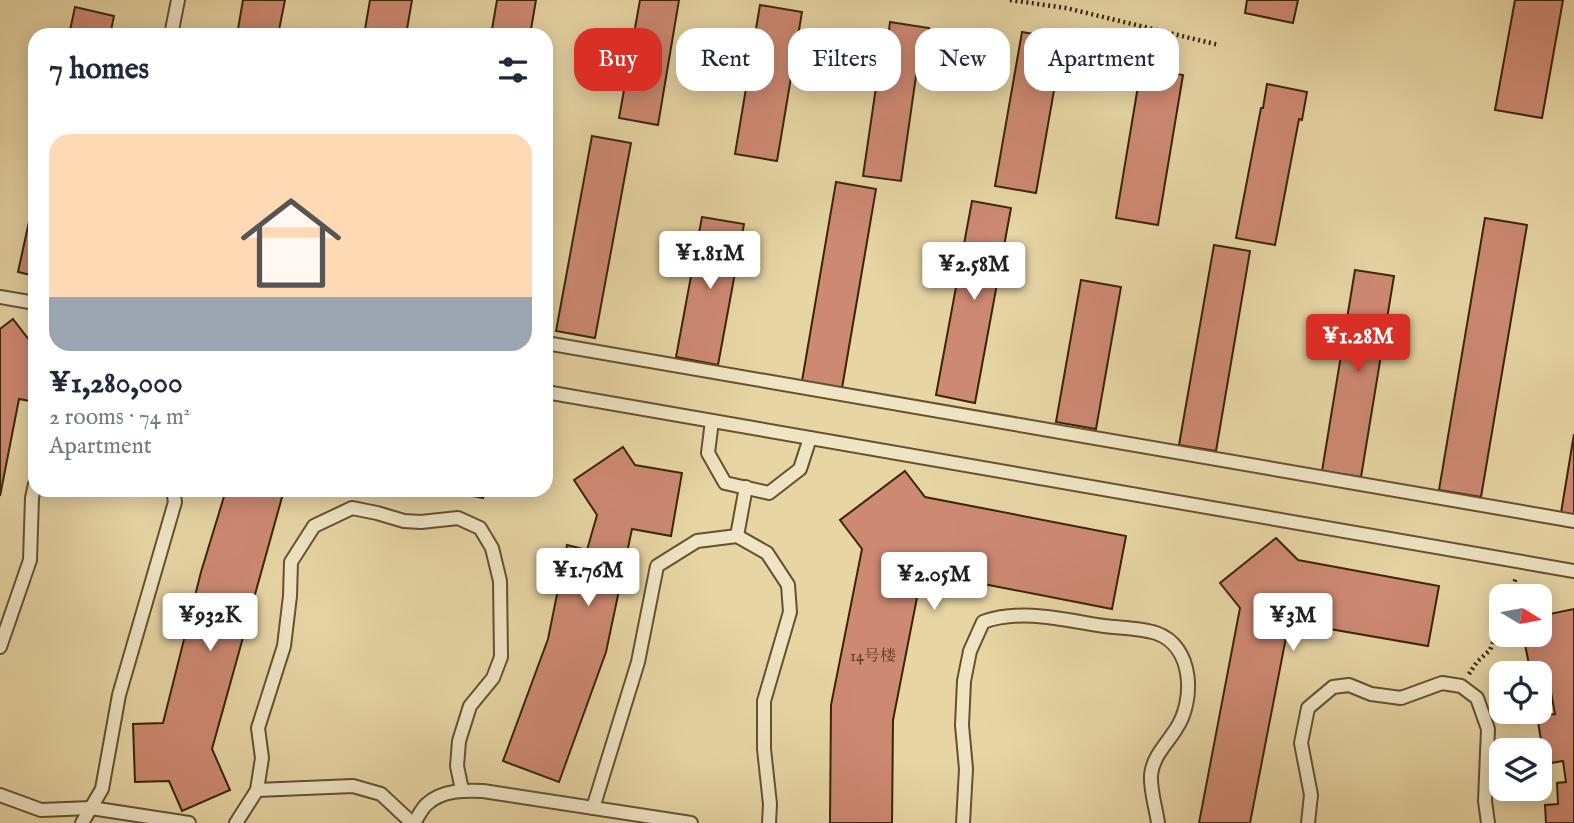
<!DOCTYPE html>
<meta charset="utf-8">
<style>
:root{--surface:#fff;--page:#f2f2f3;--text:#1f2937;--muted:#747a83;--line:#e0e1e3;--accent:#d93025}
body{margin:0;font-family:"IM FELL English","Noto Serif SC",serif;background:var(--page);color:var(--text);height:100vh;display:flex;flex-direction:column;font-size:26px;white-space:nowrap}
*{box-sizing:border-box;margin:0}
p{font-size:23px;color:var(--muted)}
.icon{flex:none;width:38px;height:38px;fill:none;stroke:currentColor;stroke-width:2;stroke-linecap:round;stroke-linejoin:round}
.map{position:relative;flex:1;overflow:hidden}
.drawer{position:absolute;left:28px;top:28px;width:525px;height:469px;display:flex;flex-direction:column;background:var(--surface);border-radius:21px;box-shadow:0 4px 18px #0003}
.drawer>*{flex:none}
.banner{position:absolute;left:574px;top:28px;width:665px;height:63px;display:flex;gap:14px}
.needle{width:46px;rotate:100deg}
.buttons{position:absolute;left:1489px;top:584px;display:grid;gap:14px}
.buttons a{display:grid;place-items:center;width:63px;height:63px;border-radius:14px;background:var(--surface);box-shadow:0 4px 18px #0003;font-size:35px}
.price{position:absolute;translate:-50% -60px;padding:0 16px;border-radius:7px;background:#fff;color:#222;font-size:23px;line-height:46px;filter:drop-shadow(0 2px 4px #0008)}
.price::after{content:'';position:absolute;left:50%;top:42px;width:21px;height:16px;margin-left:-10px;background:inherit;clip-path:polygon(0 0,100% 0,50% 100%)}
.price.on{background:var(--accent);color:#fff}
ul{padding:0;list-style:none}
li{display:grid;align-content:center;gap:14px;height:371px;padding:0 21px}
li+li{border-top:2px solid var(--line)}
li span{display:grid;place-items:center;height:217px;border-radius:21px;color:#555}
li>.icon{margin-inline-start:auto}
span .icon{width:126px;height:126px;fill:#fffc;stroke-width:1}
li b{font-size:30px}
h2{display:flex;justify-content:space-between;align-items:center;height:84px;padding:0 21px;font-size:30px}
.chip{padding:0 24px;border-radius:21px;background:var(--surface);box-shadow:0 4px 18px #0003;font-size:24px;line-height:63px}
.chip.on{background:var(--accent);color:#fff}
.map>svg:first-child{display:block}
</style>
<div class="map">
<svg width="1574" height="823" viewBox="0 0 1574 823">
<rect width="100%" height="100%" fill="#e7d5a4"/>
<filter id="stains"><feTurbulence type="fractalNoise" baseFrequency=".00286" numOctaves="4"/><feColorMatrix values="0 0 0 0 .2 0 0 0 0 .09 0 0 0 0 .02 0 0 0 .5 -.17"/></filter>
<radialGradient id="worn" r=".72"><stop offset=".6" stop-color="#630" stop-opacity="0"/><stop offset="1" stop-color="#630" stop-opacity=".3"/></radialGradient>
<g fill="#ce8973" stroke="#392607" stroke-width="2">
<polygon points="243,0 285,0 278,35 237,35"/>
<polygon points="370,0 412,0 406,35 364,35"/>
<polygon points="497,0 536,0 530,35 491,35"/>
<polygon points="640,0 679,0 658,125 619,118"/>
<polygon points="1247,0 1298,0 1293,23 1245,13"/>
<polygon points="1515,0 1563,0 1542,118 1495,110"/>
<polygon points="760,5 802,12 777,161 735,154"/>
<polygon points="75,7 114,16 110,35 69,35"/>
<polygon points="890,22 929,28 925,55 919,55 901,181 863,176 882,46 887,47"/>
<polygon points="1022,32 1063,39 1036,193 995,186"/>
<polygon points="1141,68 1183,75 1158,225 1116,218"/>
<polygon points="1267,84 1307,92 1302,120 1299,119 1275,245 1236,238 1261,108 1263,108"/>
<polygon points="592,136 631,143 595,338 556,331"/>
<polygon points="836,182 876,189 842,388 802,381"/>
<polygon points="35,194 35,276 18,272"/>
<polygon points="972,201 1011,208 975,403 936,395"/>
<polygon points="702,217 744,224 718,365 676,357"/>
<polygon points="1485,218 1527,225 1481,497 1439,490"/>
<polygon points="1214,245 1250,251 1216,451 1179,445"/>
<polygon points="1355,270 1394,276 1361,477 1322,471"/>
<polygon points="1081,280 1121,287 1096,429 1056,422"/>
<polygon points="13,319 30,341 35,342 35,402 19,399 0,496 0,329"/>
<polygon points="1574,434 1574,515 1561,513"/>
<polygon points="623,447 635,465 682,473 671,536 632,529 606,652 559,782 503,761 548,639 567,545 587,550 597,515 574,480"/>
<polygon points="905,471 925,497 1126,536 1112,609 922,572 893,720 892,823 830,823 831,705 862,549 840,520"/>
<polygon points="226,490 284,490 212,749 230,790 182,811 169,781 135,782 133,724 163,723 201,572"/>
<polygon points="443,490 484,490 483,498"/>
<polygon points="1276,538 1298,560 1439,586 1428,646 1289,622 1250,823 1199,823 1240,608 1220,583"/>
<polygon points="1574,609 1574,823 1546,823 1545,805 1558,804 1557,783 1566,782 1563,761 1545,764 1537,716 1555,714 1551,692 1540,694 1540,674 1531,674 1523,635 1540,635 1540,616"/>
</g>
<g fill="none" stroke-linecap="round" stroke-linejoin="round">
<defs>
<g id="service">
<polyline points="171,35 178,0"/>
<polyline points="0,297 35,303"/>
<polyline points="546,343 1574,521"/>
<polyline points="546,392 1574,571"/>
<polyline points="712,421 708,453 725,483 769,493 800,469 810,438"/>
<polyline points="737,536 746,487"/>
<polyline points="0,647 30,560 32,498 35,484"/>
<polyline points="257,790 353,786 381,794 412,823"/>
<polyline points="0,795 41,810 91,808 189,823"/>
<polyline points="593,808 638,662 657,566 697,541 737,536 767,553 788,585 790,612 764,701 764,749 770,804 769,823"/>
<polyline points="82,823 102,789 119,695 175,502 173,490"/>
<polyline points="236,823 257,790 262,758 258,728 284,646 290,596 291,562 314,526 352,508 377,513 404,521 421,522 458,518 480,528 492,548 500,581 501,657 493,678 470,706 459,741 457,766 462,790"/>
<path d="M414,823C418,817 422,808 427,804C442,790 465,790 483,791L691,823"/>
<path d="M963,823L966,769L962,725L964,681L970,651L983,622C1022,608 1064,620 1104,626C1120,628 1141,628 1156,633C1194,646 1195,701 1176,729C1166,745 1153,756 1151,775C1150,790 1156,808 1158,823"/>
<polyline points="1308,823 1311,795 1301,743 1308,708 1333,687 1349,685 1371,694 1401,698 1442,683 1461,686 1477,698 1488,729 1485,801 1488,823"/>
</g>
</defs>
<use href="#service" stroke="#64522e" stroke-width="16"/>
<g stroke="#392607" stroke-width="4.5" stroke-dasharray="2 3.5" stroke-linecap="butt">
<polyline points="1010,0 1066,8 1219,45"/>
<polyline points="1509,597 1516,578"/>
<polyline points="1469,674 1477,662 1490,650 1502,619"/>
</g>
<use href="#service" stroke="#efe4c4" stroke-width="12"/>
</g>
<g text-anchor="middle" dominant-baseline="central" stroke-width="6" stroke-linejoin="round" paint-order="stroke">
<g font-size="16" fill="#5e3f22">
<text x="873" y="657">14号楼</text>
</g>
</g>
<rect width="100%" height="100%" filter="url(#stains)"/>
<rect width="100%" height="100%" fill="url(#worn)"/>
</svg>
<div class="buttons">
<a><svg class="needle" viewBox="-14 -14 28 28"><path d="M0-13l5 13h-10z" fill="#e53935"/><path d="M0 13l5-13h-10z" fill="#747a83"/></svg></a>
<a><svg class="icon" aria-label="locate" viewBox="0 0 24 24"><circle cx="12" cy="12" r="6"/><path d="M12 2v4M12 18v4M2 12h4M18 12h4"/></svg></a>
<a><svg class="icon" aria-label="layers" viewBox="0 0 24 24"><path d="M12 4l9 5-9 5-9-5zM3 14l9 5 9-5"/></svg></a>
</div>
<b class="price" style="left:710px;top:291px">¥1.81M</b>
<b class="price" style="left:974px;top:302px">¥2.58M</b>
<b class="price on" style="left:1358px;top:374px">¥1.28M</b>
<b class="price" style="left:588px;top:608px">¥1.76M</b>
<b class="price" style="left:934px;top:612px">¥2.05M</b>
<b class="price" style="left:210px;top:653px">¥932K</b>
<b class="price" style="left:1293px;top:653px">¥3M</b>
<div class="banner">
<a class="chip on">Buy</a>
<a class="chip">Rent</a>
<a class="chip">Filters</a>
<a class="chip">New</a>
<a class="chip">Apartment</a>
</div>
<section class="drawer">
<h2>7 homes<svg class="icon" aria-label="filters" viewBox="0 0 24 24"><path d="M4 7h16M4 17h16"/><circle cx="9" cy="7" r="2"/><circle cx="15" cy="17" r="2"/></svg></h2>
<ul>
<li><span style="background:linear-gradient(#ffd9b3 75%,#9aa5b1 0)"><svg class="icon" aria-label="home" viewBox="0 0 24 24"><path d="M3 11l9-7 9 7M6 9v11h12V9"/></svg></span><div><b>¥1,280,000</b><p>2 rooms · 74 m²</p><p>Apartment</p></div></li>
</ul>
</section>
</div>
